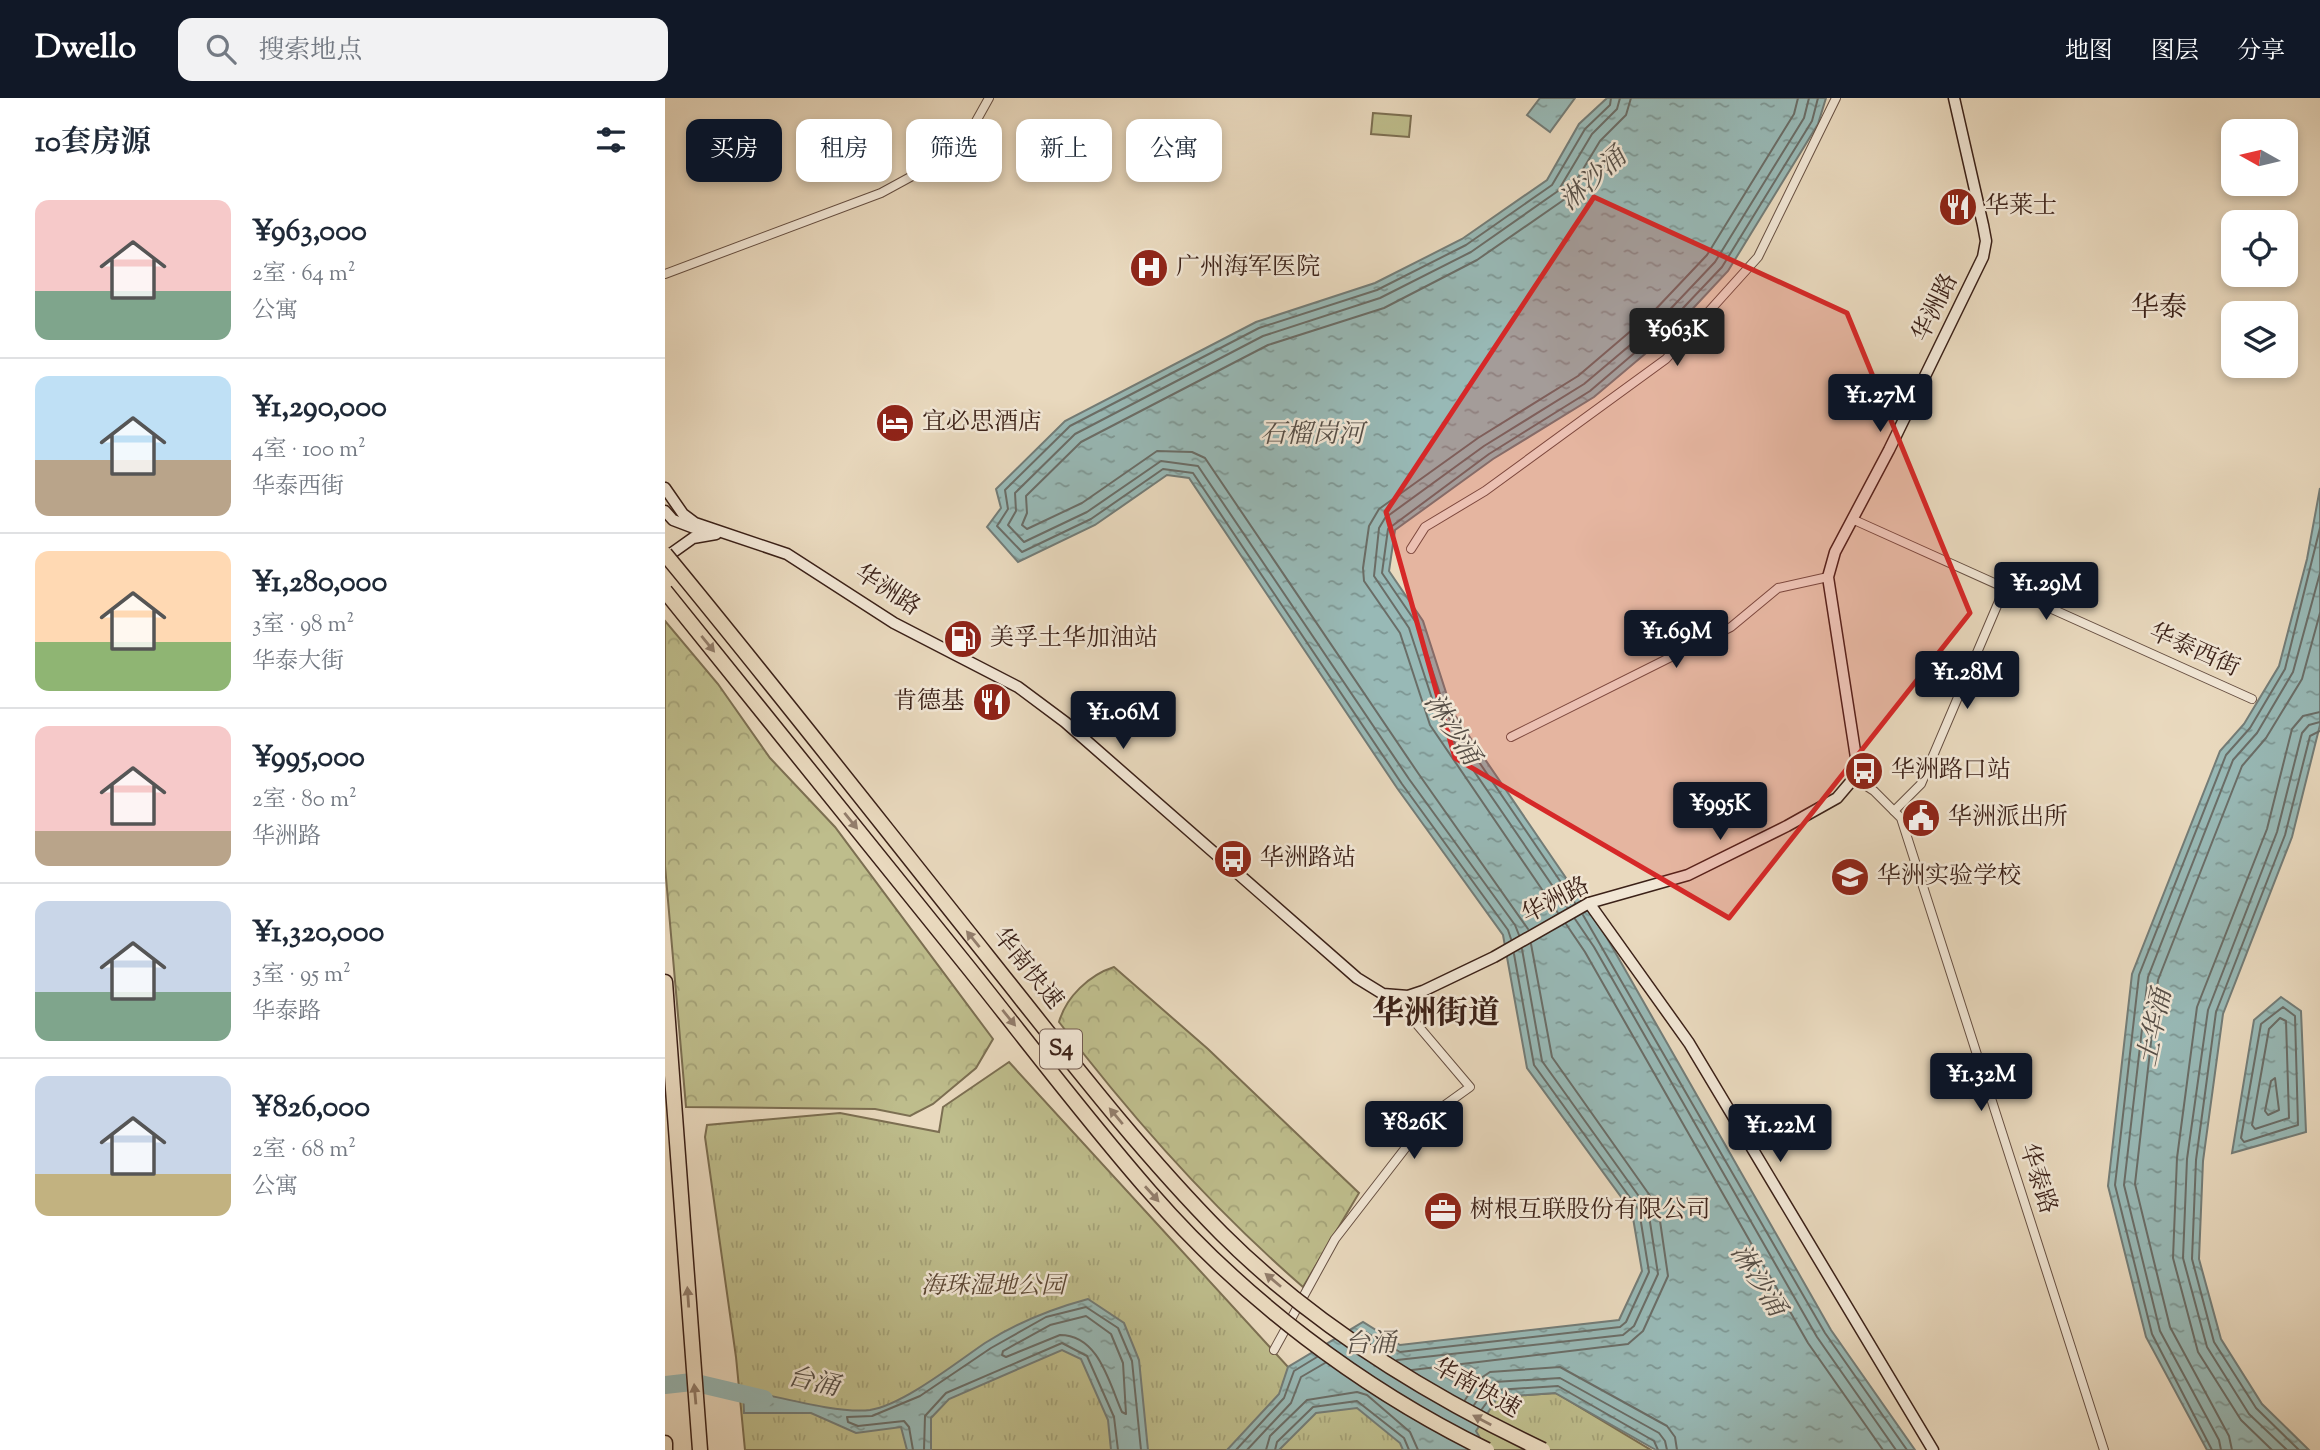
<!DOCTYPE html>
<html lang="zh">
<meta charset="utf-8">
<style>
:root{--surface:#fff;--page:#f2f2f3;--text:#1f2937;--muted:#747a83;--line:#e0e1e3;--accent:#111827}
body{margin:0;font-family:"Sorts Mill Goudy","Noto Serif SC",serif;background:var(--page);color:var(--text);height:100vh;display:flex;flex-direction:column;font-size:26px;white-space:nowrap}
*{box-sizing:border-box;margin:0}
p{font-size:23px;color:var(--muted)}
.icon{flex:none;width:38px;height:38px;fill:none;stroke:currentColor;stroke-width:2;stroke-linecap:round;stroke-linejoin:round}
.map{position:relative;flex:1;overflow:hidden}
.drawer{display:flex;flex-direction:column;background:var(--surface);width:665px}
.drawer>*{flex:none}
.hud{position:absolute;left:21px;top:21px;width:665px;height:63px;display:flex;gap:14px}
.needle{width:46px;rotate:278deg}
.fabs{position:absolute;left:1556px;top:21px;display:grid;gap:14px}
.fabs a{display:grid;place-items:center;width:77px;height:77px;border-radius:14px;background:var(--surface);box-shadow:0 4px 10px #0003;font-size:35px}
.price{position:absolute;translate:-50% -60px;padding:0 16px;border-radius:7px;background:var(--accent);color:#fff;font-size:23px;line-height:46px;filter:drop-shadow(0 2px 4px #0008)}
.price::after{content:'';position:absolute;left:50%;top:42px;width:21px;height:16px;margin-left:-10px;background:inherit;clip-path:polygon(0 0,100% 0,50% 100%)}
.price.active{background:#222;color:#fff}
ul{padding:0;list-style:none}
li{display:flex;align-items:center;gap:21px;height:175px;padding:0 35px}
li+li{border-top:2px solid var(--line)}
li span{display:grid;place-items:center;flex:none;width:196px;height:140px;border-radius:14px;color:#555}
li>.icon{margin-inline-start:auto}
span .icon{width:84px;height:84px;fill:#fffc;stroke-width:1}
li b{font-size:30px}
h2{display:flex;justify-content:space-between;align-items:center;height:84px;padding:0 35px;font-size:30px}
.chip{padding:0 24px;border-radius:14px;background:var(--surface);box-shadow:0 4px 10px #0003;font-size:24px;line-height:63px}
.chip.active{background:var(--accent);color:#fff}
header{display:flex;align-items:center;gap:42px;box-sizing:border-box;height:98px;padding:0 35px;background:var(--accent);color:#fff}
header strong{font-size:33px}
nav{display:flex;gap:38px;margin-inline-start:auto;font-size:24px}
.search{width:490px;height:63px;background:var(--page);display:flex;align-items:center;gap:18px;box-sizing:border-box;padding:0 24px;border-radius:14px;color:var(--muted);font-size:26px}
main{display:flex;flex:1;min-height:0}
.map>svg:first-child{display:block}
</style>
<header>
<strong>Dwello</strong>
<div class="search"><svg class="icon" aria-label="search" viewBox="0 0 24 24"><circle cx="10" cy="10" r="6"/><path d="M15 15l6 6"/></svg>搜索地点</div>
<nav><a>地图</a><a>图层</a><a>分享</a></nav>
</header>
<main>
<section class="drawer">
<h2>10套房源<svg class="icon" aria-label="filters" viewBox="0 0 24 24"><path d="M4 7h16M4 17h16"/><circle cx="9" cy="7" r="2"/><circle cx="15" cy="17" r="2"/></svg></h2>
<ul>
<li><span style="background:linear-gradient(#f6c9c9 65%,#7fa58c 0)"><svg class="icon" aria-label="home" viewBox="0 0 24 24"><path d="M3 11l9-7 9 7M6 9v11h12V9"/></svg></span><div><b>¥963,000</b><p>2室 · 64 m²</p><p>公寓</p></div></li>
<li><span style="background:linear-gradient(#bfe0f5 60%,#b9a48a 0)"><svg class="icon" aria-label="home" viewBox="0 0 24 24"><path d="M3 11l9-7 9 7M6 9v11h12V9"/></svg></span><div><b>¥1,290,000</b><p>4室 · 100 m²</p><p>华泰西街</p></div></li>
<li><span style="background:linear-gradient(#ffd9b3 65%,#8fb573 0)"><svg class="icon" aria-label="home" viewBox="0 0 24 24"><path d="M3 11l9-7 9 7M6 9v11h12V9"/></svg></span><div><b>¥1,280,000</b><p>3室 · 98 m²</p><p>华泰大街</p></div></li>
<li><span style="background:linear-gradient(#f6c9c9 75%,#b9a48a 0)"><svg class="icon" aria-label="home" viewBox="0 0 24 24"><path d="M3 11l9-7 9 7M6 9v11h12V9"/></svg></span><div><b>¥995,000</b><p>2室 · 80 m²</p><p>华洲路</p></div></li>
<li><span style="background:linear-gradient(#c9d6e8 65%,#7fa58c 0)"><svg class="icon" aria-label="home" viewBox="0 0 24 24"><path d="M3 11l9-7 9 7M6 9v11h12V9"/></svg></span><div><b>¥1,320,000</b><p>3室 · 95 m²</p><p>华泰路</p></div></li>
<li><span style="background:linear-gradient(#c9d6e8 70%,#c2b280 0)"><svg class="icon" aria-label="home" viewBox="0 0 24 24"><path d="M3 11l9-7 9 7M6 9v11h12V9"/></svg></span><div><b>¥826,000</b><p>2室 · 68 m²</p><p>公寓</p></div></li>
</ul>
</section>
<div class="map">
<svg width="1655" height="1352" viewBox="0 0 1655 1352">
<defs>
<pattern id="forest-crowns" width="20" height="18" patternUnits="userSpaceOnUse" patternTransform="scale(1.75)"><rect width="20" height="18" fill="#bebd8c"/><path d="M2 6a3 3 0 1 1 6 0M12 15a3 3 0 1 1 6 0" fill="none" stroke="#a4a278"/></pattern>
<pattern id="park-tufts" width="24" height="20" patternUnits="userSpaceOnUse" patternTransform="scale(1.75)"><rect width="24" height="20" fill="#bebd8c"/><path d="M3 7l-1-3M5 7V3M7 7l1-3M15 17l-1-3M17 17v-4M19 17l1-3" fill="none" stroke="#a4a278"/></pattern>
<pattern id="water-ripples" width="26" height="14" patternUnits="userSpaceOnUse" patternTransform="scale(1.75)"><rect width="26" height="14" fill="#98b9b6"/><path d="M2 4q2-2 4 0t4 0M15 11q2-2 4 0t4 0" fill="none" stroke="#7d9693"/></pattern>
</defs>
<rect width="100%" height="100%" fill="#e9d9be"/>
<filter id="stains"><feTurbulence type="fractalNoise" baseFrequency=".00286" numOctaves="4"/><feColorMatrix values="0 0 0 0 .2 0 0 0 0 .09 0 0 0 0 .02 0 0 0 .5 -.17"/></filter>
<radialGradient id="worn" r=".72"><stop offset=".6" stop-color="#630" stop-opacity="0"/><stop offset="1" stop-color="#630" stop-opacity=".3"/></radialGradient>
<g fill="url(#forest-crowns)" stroke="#7c6f52" stroke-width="2">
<polygon points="0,523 53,586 105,660 170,729 328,941 311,970 268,1006 245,1018 210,1011 21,1009 0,768"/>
<path d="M449,869L543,951L694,1095L638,1189C547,1110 467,1020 394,924C401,899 424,877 449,869Z"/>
</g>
<polygon fill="url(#park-tufts)" stroke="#7c6f52" stroke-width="2" points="344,964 623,1269 669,1299 833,1299 891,1295 986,1352 80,1352 71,1259 40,1039 42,1027 175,1015 274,1034 278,1009"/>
<polygon fill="#bebd8c" stroke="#7c6f52" stroke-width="2" points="708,15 746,18 744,39 706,36"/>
<g fill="url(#water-ripples)" stroke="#737c77" stroke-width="2">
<polygon points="875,0 910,0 885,34 862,17"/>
<polygon points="942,0 1161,0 1153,26 1063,173 1006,234 929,299 828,361 730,432 724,473 758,523 787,613 942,840 1166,1232 1250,1352 991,1352 890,1295 833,1299 811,1333 822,1352 738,1352 735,1345 692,1310 651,1315 614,1352 562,1352 614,1296 623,1269 698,1224 735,1247 954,1222 977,1173 967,1114 862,970 838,837 732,690 524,380 502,377 430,427 353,464 322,429 336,410 331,391 400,323 591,224 710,185 797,141 882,82 914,26"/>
<polygon points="1655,390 1655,627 1627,739 1558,916 1538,1063 1534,1161 1556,1241 1597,1306 1644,1352 1542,1352 1481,1239 1443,1088 1467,876 1555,653 1579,626 1614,568 1642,461"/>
<polygon points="1616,899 1636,913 1641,1034 1567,1055 1589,922"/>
<path d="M423,1201L459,1225L474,1262L483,1352H446L443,1322L416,1261L397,1252L284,1301L266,1320V1352H242L236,1329L191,1335L146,1315H79L78,1292C111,1298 173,1316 205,1312C238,1307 292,1264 320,1245C353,1224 386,1211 423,1201Z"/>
</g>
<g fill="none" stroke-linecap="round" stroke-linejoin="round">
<g stroke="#6a6d67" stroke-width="2">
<polyline points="910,805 782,617 752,526 717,475 723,431 824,356 925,293 1001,228 1057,169 1147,23 1153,0"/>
<polyline points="902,809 774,622 744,530 709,478 714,430 720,420 819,348 919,286 995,222 1050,164 1139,20 1144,0"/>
<polyline points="893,815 765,627 735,535 699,483 698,470 704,428 714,411 813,340 913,278 988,214 1042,157 1129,16 1133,0"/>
<polyline points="918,817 1160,1235 1242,1352"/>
<polyline points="910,821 929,849 1152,1239 1231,1352"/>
<polyline points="901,826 920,854 1143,1245 1218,1352"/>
<polyline points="863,831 753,675 540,360 527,354 492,353 417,405 362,431 357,427 362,415 361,398 416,344 603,247 719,210 812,162 900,101 935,43 961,17 966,0"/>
<polyline points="854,837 850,827 744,681 533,368 496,363 422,414 359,444 343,427 351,413 350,395 410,336 598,238 715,200 806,154 893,93 927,36 952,11 955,0"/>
<polyline points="846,841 843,832 737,686 528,375 498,371 426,421 357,454 332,428 343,411 340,392 405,328 594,230 712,192 801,147 887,87 920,31 945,7 946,0"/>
<polygon points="1618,909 1630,918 1633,1027 1579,1044 1576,1040 1596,926"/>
<polygon points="1615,920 1621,923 1624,1020 1590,1031 1587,1027 1604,931"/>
<polygon points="1610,980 1614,1012 1603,1017 1600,1013 1606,983"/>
<path d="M421,1218L446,1236L458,1265L461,1316L457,1314C444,1285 434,1237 395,1237L341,1259L337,1257L338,1253L385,1227Z"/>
<polyline points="692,1236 699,1233 735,1254 955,1229 961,1224 984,1174 974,1112 869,967 849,856"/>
<polyline points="732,1262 958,1237 969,1228 993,1176 983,1111 877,963 857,851"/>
<polyline points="747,1272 963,1246 978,1233 1003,1178 993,1109 887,959 866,846"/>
<polyline points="800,1302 813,1282 825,1274 895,1269 1002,1328 1010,1339 1012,1352"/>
<polyline points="809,1307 821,1289 829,1284 895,1280 994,1335 1000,1343 1002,1352"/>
<polyline points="817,1311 831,1292 893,1288 989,1343 993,1352"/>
<polyline points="248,1352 244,1329 239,1323 193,1328 183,1324 182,1319 207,1318 255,1298 326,1250 381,1219 421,1209 453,1230 467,1263 476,1352"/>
<polyline points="259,1352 260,1318 281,1295 397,1245 422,1258 449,1319 453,1352"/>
<polyline points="571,1352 619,1300 629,1273 652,1259"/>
<polyline points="582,1352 626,1305 636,1279 660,1265"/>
<polyline points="601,1352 605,1338 642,1302 692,1294 702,1297 745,1334 753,1352"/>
<polyline points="610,1352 612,1344 648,1309 692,1303 739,1340 744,1352"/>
<polyline points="1547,1352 1487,1236 1450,1087 1474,877 1561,657 1585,630 1620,571 1655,430"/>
<polyline points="1556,1352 1554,1342 1495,1233 1459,1087 1483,879 1568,662 1592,635 1628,574 1655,475"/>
<polyline points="1567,1352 1564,1338 1505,1229 1470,1086 1493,882 1577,668 1601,640 1637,581 1655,515"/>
<polyline points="1607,1352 1576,1322 1533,1254 1508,1160 1512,1060 1532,909 1602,731 1627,631 1638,618 1655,614"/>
<polyline points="1622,1352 1584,1316 1542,1249 1518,1160 1522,1061 1543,912 1612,734 1637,635 1644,627 1655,624"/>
<polyline points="1634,1352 1591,1310 1549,1244 1527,1161 1531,1062 1551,914 1620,737 1645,638 1655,633"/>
</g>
<polyline stroke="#98b9b6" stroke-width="18" points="0,1287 27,1284 99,1301"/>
<defs>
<g id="street">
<polyline points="0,176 216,95 295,52 324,0"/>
<polyline points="1187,421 1587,601"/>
<polyline points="746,451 760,429 820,393 1001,261 1093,159 1171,0"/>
<polyline points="846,639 1066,529 1113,490 1163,479"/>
<polyline points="1189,680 1209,693 1236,720 1439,1352"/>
<polyline points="1229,713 1256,686 1340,489"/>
<polyline points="609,1252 670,1141 766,1017 805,989 727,897"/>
</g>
<g id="secondary">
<polyline points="0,390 18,416 30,425 122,456 229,525 353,589 400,624 692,880 718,896 743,898 758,893 829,859 924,805 1023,777 1122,728 1172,700 1189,680 1192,666 1163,479 1170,454 1224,352 1318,159 1321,143 1318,127 1289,0"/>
<polyline points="0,413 8,422 37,433"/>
<polyline points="0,460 28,440 51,436"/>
<polyline points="924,805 1024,945 1268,1352"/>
</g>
<g id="highway">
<polyline points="0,884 35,1352"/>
<polyline points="0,1345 0,1352"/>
</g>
</defs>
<use href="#street" stroke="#664f42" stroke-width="10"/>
<use href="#secondary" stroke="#3b2118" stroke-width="13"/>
<use href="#highway" stroke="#3b2118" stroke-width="17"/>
<use href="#street" stroke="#f1e6d5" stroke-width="8"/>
<use href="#secondary" stroke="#f1e6d5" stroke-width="10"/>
<use href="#highway" stroke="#e9d9be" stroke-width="14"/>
<defs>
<g id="highway-bridge">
<path d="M0,456C109,588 215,724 323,859C398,953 472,1050 557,1136C649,1228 762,1297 878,1352"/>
<path d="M0,493C101,618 202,743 303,869C363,944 421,1021 485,1094C577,1200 695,1290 822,1352"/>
</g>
</defs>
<use href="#highway-bridge" stroke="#3b2118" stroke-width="17" stroke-linecap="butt"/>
<use href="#highway-bridge" stroke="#e9d9be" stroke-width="14"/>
</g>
<defs><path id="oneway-solid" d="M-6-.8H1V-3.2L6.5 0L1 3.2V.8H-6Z" transform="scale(1.75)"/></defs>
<g fill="#927d6b">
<use href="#oneway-solid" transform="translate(43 546) rotate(51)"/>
<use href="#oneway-solid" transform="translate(186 723) rotate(51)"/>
<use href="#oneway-solid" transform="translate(308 841) rotate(-129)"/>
<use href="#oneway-solid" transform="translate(344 920) rotate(51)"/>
<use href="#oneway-solid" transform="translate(451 1018) rotate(-130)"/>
<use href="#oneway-solid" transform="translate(487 1096) rotate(48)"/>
<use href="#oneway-solid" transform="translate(608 1182) rotate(-140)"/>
<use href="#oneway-solid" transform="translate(23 1199) rotate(-94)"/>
<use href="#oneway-solid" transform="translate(30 1296) rotate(-95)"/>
<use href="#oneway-solid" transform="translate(817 1322) rotate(-152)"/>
</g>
<path fill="#d62828" fill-opacity="0.2" stroke="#d62828" stroke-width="5" stroke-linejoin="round" d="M929,99L1182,215L1305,515L1064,820L790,660L721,414Z"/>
<defs>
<symbol id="restaurant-disc" viewBox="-11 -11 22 22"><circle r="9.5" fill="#8f2418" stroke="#f1e6d5"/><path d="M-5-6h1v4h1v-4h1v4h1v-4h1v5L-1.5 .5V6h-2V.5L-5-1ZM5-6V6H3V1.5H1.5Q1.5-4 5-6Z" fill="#fff"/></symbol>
<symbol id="hospital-disc" viewBox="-11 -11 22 22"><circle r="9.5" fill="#8f2418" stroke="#f1e6d5"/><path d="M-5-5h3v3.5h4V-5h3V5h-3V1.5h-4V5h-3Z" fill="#fff"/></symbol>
<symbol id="hotel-disc" viewBox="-11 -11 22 22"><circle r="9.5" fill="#8f2418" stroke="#f1e6d5"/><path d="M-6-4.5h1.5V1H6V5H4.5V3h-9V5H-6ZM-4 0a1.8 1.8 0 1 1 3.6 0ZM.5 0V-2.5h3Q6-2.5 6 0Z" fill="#fff"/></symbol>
<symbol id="fuel-disc" viewBox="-11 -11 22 22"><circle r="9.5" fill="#8f2418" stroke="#f1e6d5"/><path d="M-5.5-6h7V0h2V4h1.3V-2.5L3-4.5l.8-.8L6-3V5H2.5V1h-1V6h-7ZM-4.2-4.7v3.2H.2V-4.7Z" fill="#fff"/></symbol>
<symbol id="bus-disc" viewBox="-11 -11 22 22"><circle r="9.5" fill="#8f2418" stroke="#f1e6d5"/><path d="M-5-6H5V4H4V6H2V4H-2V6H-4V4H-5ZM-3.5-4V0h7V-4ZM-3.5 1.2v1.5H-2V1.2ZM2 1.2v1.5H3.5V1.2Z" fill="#fff"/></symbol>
<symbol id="civic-disc" viewBox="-11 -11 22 22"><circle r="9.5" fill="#8f2418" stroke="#f1e6d5"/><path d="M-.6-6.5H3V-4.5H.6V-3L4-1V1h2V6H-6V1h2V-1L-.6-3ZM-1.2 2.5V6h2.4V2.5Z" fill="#fff"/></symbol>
<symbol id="school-disc" viewBox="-11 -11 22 22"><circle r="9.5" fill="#8f2418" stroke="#f1e6d5"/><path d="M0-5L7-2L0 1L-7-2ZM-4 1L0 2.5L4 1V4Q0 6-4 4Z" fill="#fff"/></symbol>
<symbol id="office-disc" viewBox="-11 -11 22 22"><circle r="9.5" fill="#8f2418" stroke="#f1e6d5"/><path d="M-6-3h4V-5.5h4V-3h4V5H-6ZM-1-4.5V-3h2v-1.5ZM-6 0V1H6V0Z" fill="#fff"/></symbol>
</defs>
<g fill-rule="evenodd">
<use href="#restaurant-disc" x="1271" y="87" width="44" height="44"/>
<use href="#hospital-disc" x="462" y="148" width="44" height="44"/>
<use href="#hotel-disc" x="208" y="303" width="44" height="44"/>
<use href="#fuel-disc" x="276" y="519" width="44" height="44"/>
<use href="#restaurant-disc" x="305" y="582" width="44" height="44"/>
<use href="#bus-disc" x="1177" y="651" width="44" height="44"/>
<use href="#civic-disc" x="1234" y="698" width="44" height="44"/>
<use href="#bus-disc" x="546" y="739" width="44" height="44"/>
<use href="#school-disc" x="1163" y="757" width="44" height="44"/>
<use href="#office-disc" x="756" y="1091" width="44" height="44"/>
</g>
<g text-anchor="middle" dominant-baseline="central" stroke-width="5" stroke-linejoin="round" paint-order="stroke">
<rect fill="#f1e6d5" stroke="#725c51" stroke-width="2" x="375" y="931.5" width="42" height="39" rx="5"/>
<g font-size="23" font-weight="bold" fill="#3b2118">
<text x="396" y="951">S4</text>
</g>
<g font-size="24" fill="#3b2118" stroke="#f1e6d5" text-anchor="start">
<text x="1320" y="109">华莱士</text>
<text x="511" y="170">广州海军医院</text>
<text x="257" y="325">宜必思酒店</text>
<text x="325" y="541">美孚土华加油站</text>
<text x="300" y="604" text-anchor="end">肯德基</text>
<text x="1226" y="673">华洲路口站</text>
<text x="1283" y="720">华洲派出所</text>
<text x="595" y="761">华洲路站</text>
<text x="1212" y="779">华洲实验学校</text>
<text x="805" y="1113">树根互联股份有限公司</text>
</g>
<g font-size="24" fill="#3b2118" stroke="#f1e6d5">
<text transform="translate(1271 210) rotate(-64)">华洲路</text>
<text transform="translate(222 493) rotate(33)">华洲路</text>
<text transform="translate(1529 553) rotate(24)">华泰西街</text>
<text transform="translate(891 803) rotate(-27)">华洲路</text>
<text transform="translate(362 871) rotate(51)">华南快速</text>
<text transform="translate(1372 1081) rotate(72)">华泰路</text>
<text transform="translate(811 1291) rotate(29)">华南快速</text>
</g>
<g font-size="24" font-style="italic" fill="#5c4835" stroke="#f1e6d5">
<text x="328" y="1189">海珠湿地公园</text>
</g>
<g font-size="26" font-style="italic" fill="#574f47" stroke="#f1e6d5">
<text transform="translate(929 82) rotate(-42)">淋沙涌</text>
<text x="647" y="337">石榴岗河</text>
<text transform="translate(786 632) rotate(57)">淋沙涌</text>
<text transform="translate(1491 930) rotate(-78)">土华涌</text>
<text transform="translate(1092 1183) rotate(58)">淋沙涌</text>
<text transform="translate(705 1247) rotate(-1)">台涌</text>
<text transform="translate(148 1285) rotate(13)">台涌</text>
</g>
<g font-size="28" fill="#3b2118" stroke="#f1e6d5">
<text x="1494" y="211">华泰</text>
</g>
<g font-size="32" font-weight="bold" fill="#3b2118" stroke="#f1e6d5">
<text x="771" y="917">华洲街道</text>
</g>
</g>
<rect width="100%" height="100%" filter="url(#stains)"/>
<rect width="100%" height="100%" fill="url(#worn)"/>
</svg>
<div class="fabs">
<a><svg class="needle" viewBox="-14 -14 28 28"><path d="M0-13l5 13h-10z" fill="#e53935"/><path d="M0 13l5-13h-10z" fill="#747a83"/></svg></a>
<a><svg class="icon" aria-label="locate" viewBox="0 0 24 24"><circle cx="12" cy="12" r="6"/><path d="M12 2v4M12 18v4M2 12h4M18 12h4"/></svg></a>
<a><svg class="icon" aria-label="layers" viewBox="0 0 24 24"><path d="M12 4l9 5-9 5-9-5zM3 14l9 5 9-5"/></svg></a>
</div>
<b class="price active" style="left:1012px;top:270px">¥963K</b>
<b class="price" style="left:1215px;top:336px">¥1.27M</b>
<b class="price" style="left:1381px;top:524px">¥1.29M</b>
<b class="price" style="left:1011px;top:572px">¥1.69M</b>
<b class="price" style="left:1302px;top:613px">¥1.28M</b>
<b class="price" style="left:458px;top:653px">¥1.06M</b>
<b class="price" style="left:1055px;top:744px">¥995K</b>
<b class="price" style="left:1316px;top:1015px">¥1.32M</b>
<b class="price" style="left:749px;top:1063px">¥826K</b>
<b class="price" style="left:1115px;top:1066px">¥1.22M</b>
<div class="hud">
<a class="chip active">买房</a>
<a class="chip">租房</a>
<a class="chip">筛选</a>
<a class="chip">新上</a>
<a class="chip">公寓</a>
</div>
</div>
</main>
